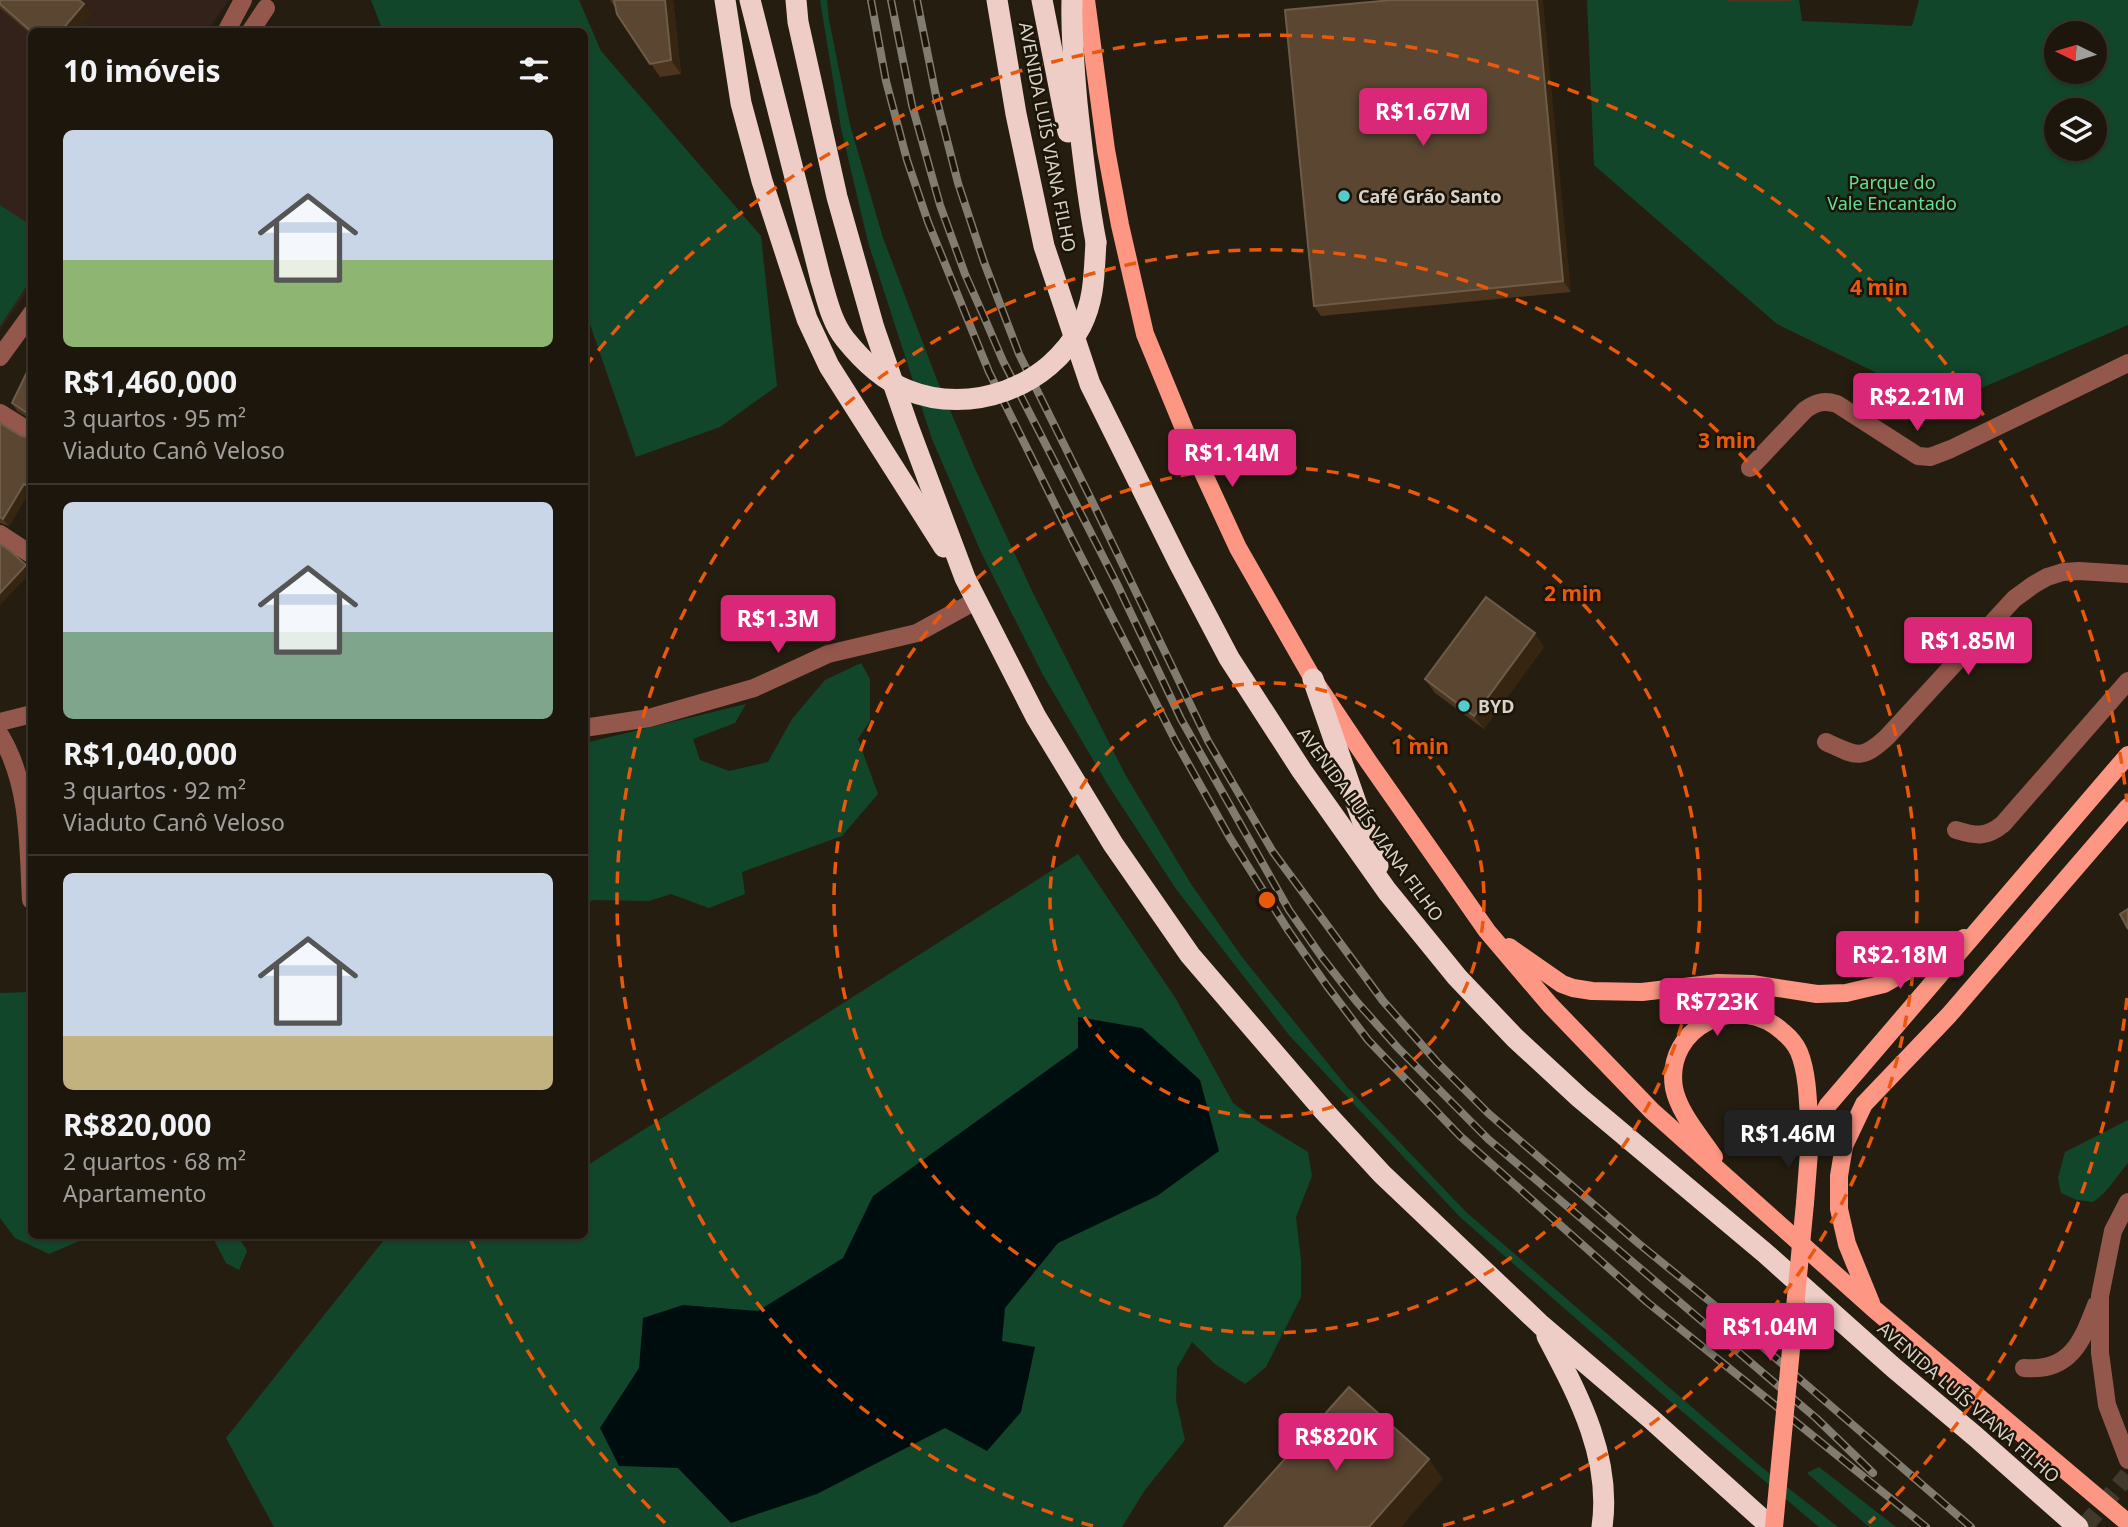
<!DOCTYPE html>
<html lang="pt">
<meta charset="utf-8">
<style>
:root{--surface:#1c160c;--page:#29231a;--text:#f1f3f6;--muted:#a09f9d;--line:#3a352d;--accent:#db2777}
body{margin:0;font-family:"Noto Sans",sans-serif;background:var(--page);color:var(--text);height:100vh;display:flex;flex-direction:column;font-size:26px;white-space:nowrap}
*{box-sizing:border-box;margin:0}
p{font-size:23px;color:var(--muted)}
.icon{flex:none;width:38px;height:38px;fill:none;stroke:currentColor;stroke-width:2;stroke-linecap:round;stroke-linejoin:round}
.map{position:relative;flex:1;overflow:hidden}
.sheet{position:absolute;left:28px;top:28px;width:560px;height:1211px;display:flex;flex-direction:column;background:var(--surface);border-radius:10px;box-shadow:0 2px 5px #0004,0 0 0 2px var(--line)}
.sheet>*{flex:none}
.needle{width:46px;rotate:275deg}
.tools{position:absolute;left:2044px;top:21px;display:grid;gap:14px}
.tools a{display:grid;place-items:center;width:63px;height:63px;border-radius:50%;background:var(--surface);box-shadow:0 2px 5px #0004,0 0 0 2px var(--line);font-size:35px}
.price{position:absolute;translate:-50% -60px;padding:0 16px;border-radius:7px;background:var(--accent);color:#fff;font-size:23px;line-height:46px;filter:drop-shadow(0 2px 4px #0008)}
.price::after{content:'';position:absolute;left:50%;top:42px;width:21px;height:16px;margin-left:-10px;background:inherit;clip-path:polygon(0 0,100% 0,50% 100%)}
.price.on{background:#222;color:#fff}
ul{padding:0;list-style:none}
li{display:grid;align-content:center;gap:14px;height:371px;padding:0 35px}
li+li{border-top:2px solid var(--line)}
li span{display:grid;place-items:center;height:217px;border-radius:10px;color:#555}
li>.icon{margin-inline-start:auto}
span .icon{width:126px;height:126px;fill:#fffc;stroke-width:1}
li b{font-size:30px}
h2{display:flex;justify-content:space-between;align-items:center;height:84px;padding:0 35px;font-size:30px}
.map>svg:first-child{display:block}
</style>
<div class="map">
<svg width="2128" height="1527" viewBox="0 0 2128 1527">
<rect width="100%" height="100%" fill="#251e10"/>
<polygon fill="#33221a" points="0,0 229,0 207,31 32,32 31,285 0,330"/>
<g fill="#12462b" fill-rule="evenodd">
<polygon points="371,0 579,0 601,51 761,236 777,386 720,427 636,457 585,310 584,32 383,31"/>
<polygon points="820,0 827,0 829,20 850,125 883,238 937,380 976,471 1034,595 1126,776 1191,884 1242,957 1347,1087 1466,1212 1759,1465 1838,1527 1819,1527 1678,1408 1460,1217 1289,1035 1176,889 1108,785 1043,675 981,552 932,439 868,242 841,128"/>
<path d="M1587,0H1799L1802,21L1912,26L1919,0H2128V325L1942,405L1777,324L1594,165ZM2056,33H2095V72H2056ZM2056,110H2095V149H2056Z"/>
<polygon points="0,205 32,226 31,279 0,326"/>
<polygon points="861,663 870,679 870,721 858,739 878,794 842,836 742,872 745,894 709,908 671,894 649,901 594,900 585,903 585,743 746,704 735,723 693,739 700,760 729,771 768,762 792,719 825,680"/>
<polygon points="1078,854 1176,999 1233,1103 1262,1124 1308,1152 1312,1176 1296,1217 1301,1260 1301,1297 1266,1367 1245,1384 1215,1364 1192,1342 1177,1368 1176,1400 1185,1440 1145,1490 1122,1527 274,1527 226,1438 384,1240 410,1236 584,1236 585,1167"/>
<polygon points="31,992 32,1236 91,1236 49,1254 15,1238 0,1218 0,993"/>
<path d="M2128,1120V1163C2116,1177 2108,1192 2093,1202L2077,1200L2061,1193L2058,1178L2065,1152Z"/>
<polygon points="212,1236 238,1236 247,1251 239,1270 226,1263"/>
<polygon points="1819,1467 1896,1527 1869,1527 1807,1473"/>
</g>
<polygon fill="#000d0f" points="1078,1017 1142,1028 1200,1080 1219,1151 1157,1196 1058,1243 1005,1308 1002,1341 1035,1347 1021,1412 987,1451 945,1428 817,1494 731,1523 678,1468 619,1466 600,1428 639,1368 643,1318 683,1305 758,1311 843,1258 873,1196 1078,1048"/>
<g fill="none" stroke-linecap="round" stroke-linejoin="round">
<polyline stroke="#40392c" stroke-width="18" stroke-dasharray="18 9" stroke-linecap="butt" points="2084,1527 2128,1475"/>
<g stroke="#94574c" stroke-width="18">
<polyline points="226,32 243,0"/>
<polyline points="250,32 266,8"/>
<polyline points="0,357 32,313"/>
<polyline points="0,413 32,433"/>
<path d="M1750,468L1805,410C1816,402 1824,400 1837,404L1918,456L1930,457L1951,449L2128,363"/>
<polyline points="0,534 32,555"/>
<polyline points="0,722 32,714"/>
<polyline points="584,728 649,718 754,688 828,654 917,633 977,600"/>
<path d="M0,735C30,784 28,845 31,900"/>
<path d="M1826,742C1856,756 1861,761 1887,737L2014,599L2033,585L2047,577L2063,572L2079,571L2128,574"/>
<path d="M1956,830C1976,836 1986,838 2003,824L2128,681"/>
<path d="M2024,1368C2070,1372 2082,1342 2096,1305"/>
<polyline points="2128,1460 2107,1405 2100,1353 2100,1296 2113,1231 2128,1202"/>
</g>
<g stroke="#fd9784" stroke-width="18">
<polyline points="1086,0 1106,150 1120,225 1145,334 1194,453 1238,548 1313,679 1368,761 1487,931 1550,1005 1652,1111 1874,1309 2128,1523"/>
<polyline points="1509,947 1562,984 1573,988 1592,991 1642,992 1718,983 1752,984 1817,994 1846,993 1884,984 1964,938"/>
<path d="M1714,1157C1700,1136 1679,1113 1674,1088C1664,1026 1739,991 1783,1032C1789,1037 1796,1045 1799,1052C1809,1076 1808,1112 1810,1137"/>
<polyline points="1805,1203 1810,1139 1828,1105 2128,755"/>
<polyline points="1871,1303 1847,1244 1839,1209 1839,1176 1844,1146 1864,1104 1949,1015 2128,807"/>
</g>
<g stroke="#edcdc6" stroke-width="21">
<polyline points="725,0 741,103 762,181 807,319 829,366 944,547"/>
<polyline points="750,0 821,280"/>
<polyline points="796,0 798,22 837,197 874,328 908,426 965,578 1036,717 1113,844 1190,955 1324,1111 1382,1174 1541,1325 1650,1418 1771,1527"/>
<polyline points="997,0 1016,114 1044,246 1090,384 1179,563 1229,658 1302,771 1387,891 1457,977 1515,1038 1580,1098 1765,1253 1894,1368 1976,1437 2078,1527"/>
<polyline points="1042,0 1068,132"/>
<path d="M1072,0C1071,34 1074,69 1077,103C1082,150 1087,196 1096,242"/>
<polyline points="1313,679 1378,866"/>
<path d="M1547,1336C1578,1395 1612,1457 1602,1527"/>
</g>
<defs>
<g id="rail">
<polyline points="871,0 886,81 907,160 928,222 989,372 1072,539 1176,742 1230,838 1288,930 1327,986 1368,1040 1460,1136 1647,1302 1926,1527"/>
<polyline points="891,0 912,105 940,205 965,274 985,319 1003,361 1117,584 1181,719 1289,910 1321,956 1357,1002 1398,1048 1488,1139 1816,1418 1873,1473"/>
<polyline points="917,0 937,101 958,183 984,262 1019,354 1090,497 1208,741 1273,852 1383,1001 1437,1062 1488,1113 1638,1243 1713,1304 1971,1527"/>
</g>
</defs>
<use href="#rail" stroke="#817b70" stroke-width="8"/>
<use href="#rail" stroke="#1c1507" stroke-width="5" stroke-dasharray="16" stroke-linecap="butt"/>
<polyline stroke="#fd9784" stroke-width="18" points="1774,1527 1805,1203"/>
<path stroke="#edcdc6" stroke-width="21" d="M821,280C827,300 832,323 845,339C861,359 883,380 907,390C971,416 1049,387 1081,326C1095,299 1094,271 1096,242"/>
</g>
<g fill="#4b351f">
<polygon points="0,0 91,14 76,32 32,32 32,35 0,8"/>
<polygon points="610,0 673,0 681,74 660,77 617,14 615,5 614,6"/>
<polygon points="1392,0 1571,292 1321,316 1314,306"/>
<polygon points="1726,0 1792,0 1792,1 1728,2"/>
<polygon points="32,372 32,420 17,411 12,403"/>
<polygon points="0,423 21,436 27,437 32,435 32,493 30,491 9,526 0,523"/>
<polygon points="1544,647 1484,729 1435,693 1425,679"/>
</g>
<g fill="#352511">
<polygon points="665,0 673,0 681,74 671,60"/>
<polygon points="1537,0 1543,0 1571,292 1563,281"/>
<polygon points="84,4 91,14 76,32 60,32"/>
<polygon points="24,484 30,491 9,526 3,519"/>
<polygon points="26,565 32,572 0,605 0,593"/>
<polygon points="1535,633 1544,647 1484,729 1474,716"/>
<polygon points="1429,1459 1443,1479 1401,1527 1369,1527"/>
</g>
<g fill="#5a4631" stroke="#6d5c49" stroke-width="2">
<polygon points="0,0 79,0 84,4 60,32 32,32 0,4"/>
<polygon points="614,0 665,0 671,60 650,64 617,14"/>
<polygon points="1392,0 1537,0 1563,281 1314,306 1285,10"/>
<polygon points="326,28 327,32 311,32"/>
<polygon points="28,370 32,372 32,416 12,403"/>
<polygon points="0,423 21,436 27,437 32,435 32,489 24,484 3,519 0,517"/>
<polygon points="0,544 9,550 26,565 0,593"/>
<polygon points="1486,597 1535,633 1474,716 1425,679"/>
<polygon points="2128,909 2128,929 2120,914"/>
<polygon points="1349,1387 1429,1459 1369,1527 1224,1527"/>
</g>
<g fill="none" stroke="#e8590c" stroke-width="3.5" stroke-dasharray="12 9">
<circle cx="1267" cy="900" r="217"/>
<circle cx="1267" cy="900" r="433"/>
<path d="M1093 1526A650 650 0 1 1 1441 1526"/>
<path d="M2127 998A866 866 0 0 1 1869 1523M665 1523A866 866 0 0 1 470 1238M585 367A866 866 0 0 1 2127 802"/>
</g>
<g fill="#52cdcc" stroke="#1c1507" stroke-width="2.5">
<circle cx="1344" cy="196" r="7"/>
<circle cx="1464" cy="706" r="7"/>
</g>
<g text-anchor="middle" dominant-baseline="central" stroke-width="5" stroke-linejoin="round" paint-order="stroke">
<g font-size="18" fill="#d7d2c9" stroke="#1c1507">
<text transform="translate(1048 137) rotate(79)">AVENIDA LUÍS VIANA FILHO</text>
<text transform="translate(1371 824) rotate(54)">AVENIDA LUÍS VIANA FILHO</text>
<text transform="translate(1969 1402) rotate(41)">AVENIDA LUÍS VIANA FILHO</text>
</g>
<g font-size="18" fill="#5ee099" stroke="#1c1507">
<text x="1892" y="182">Parque do<tspan x="1892" dy="21">Vale Encantado</tspan></text>
</g>
<g font-size="18" font-weight="bold" fill="#d7d2c9" stroke="#1c1507" text-anchor="start">
<text x="1358" y="196">Café Grão Santo</text>
<text x="1478" y="706">BYD</text>
</g>
</g>
<circle cx="1267" cy="900" r="10" fill="#e8590c" stroke="#1c1507" stroke-width="3.5"/>
<g font-size="21" text-anchor="middle" font-weight="bold" fill="#e8590c" stroke="#1c1507" stroke-width="5" stroke-linejoin="round" paint-order="stroke">
<text x="1879" y="295">4 min</text>
<text x="1727" y="448">3 min</text>
<text x="1573" y="601">2 min</text>
<text x="1420" y="754">1 min</text>
</g>
</svg>
<div class="tools">
<a><svg class="needle" viewBox="-14 -14 28 28"><path d="M0-13l5 13h-10z" fill="#e53935"/><path d="M0 13l5-13h-10z" fill="#a09f9d"/></svg></a>
<a><svg class="icon" aria-label="layers" viewBox="0 0 24 24"><path d="M12 4l9 5-9 5-9-5zM3 14l9 5 9-5"/></svg></a>
</div>
<b class="price" style="left:1423px;top:148px">R$1.67M</b>
<b class="price" style="left:1917px;top:433px">R$2.21M</b>
<b class="price" style="left:1232px;top:489px">R$1.14M</b>
<b class="price" style="left:778px;top:655px">R$1.3M</b>
<b class="price" style="left:1968px;top:677px">R$1.85M</b>
<b class="price" style="left:1900px;top:991px">R$2.18M</b>
<b class="price" style="left:1717px;top:1038px">R$723K</b>
<b class="price on" style="left:1788px;top:1170px">R$1.46M</b>
<b class="price" style="left:1770px;top:1363px">R$1.04M</b>
<b class="price" style="left:1336px;top:1473px">R$820K</b>
<section class="sheet">
<h2>10 imóveis<svg class="icon" aria-label="filters" viewBox="0 0 24 24"><path d="M4 7h16M4 17h16"/><circle cx="9" cy="7" r="2"/><circle cx="15" cy="17" r="2"/></svg></h2>
<ul>
<li><span style="background:linear-gradient(#c9d6e8 60%,#8fb573 0)"><svg class="icon" aria-label="home" viewBox="0 0 24 24"><path d="M3 11l9-7 9 7M6 9v11h12V9"/></svg></span><div><b>R$1,460,000</b><p>3 quartos · 95 m²</p><p>Viaduto Canô Veloso</p></div></li>
<li><span style="background:linear-gradient(#c9d6e8 60%,#7fa58c 0)"><svg class="icon" aria-label="home" viewBox="0 0 24 24"><path d="M3 11l9-7 9 7M6 9v11h12V9"/></svg></span><div><b>R$1,040,000</b><p>3 quartos · 92 m²</p><p>Viaduto Canô Veloso</p></div></li>
<li><span style="background:linear-gradient(#c9d6e8 75%,#c2b280 0)"><svg class="icon" aria-label="home" viewBox="0 0 24 24"><path d="M3 11l9-7 9 7M6 9v11h12V9"/></svg></span><div><b>R$820,000</b><p>2 quartos · 68 m²</p><p>Apartamento</p></div></li>
</ul>
</section>
</div>
